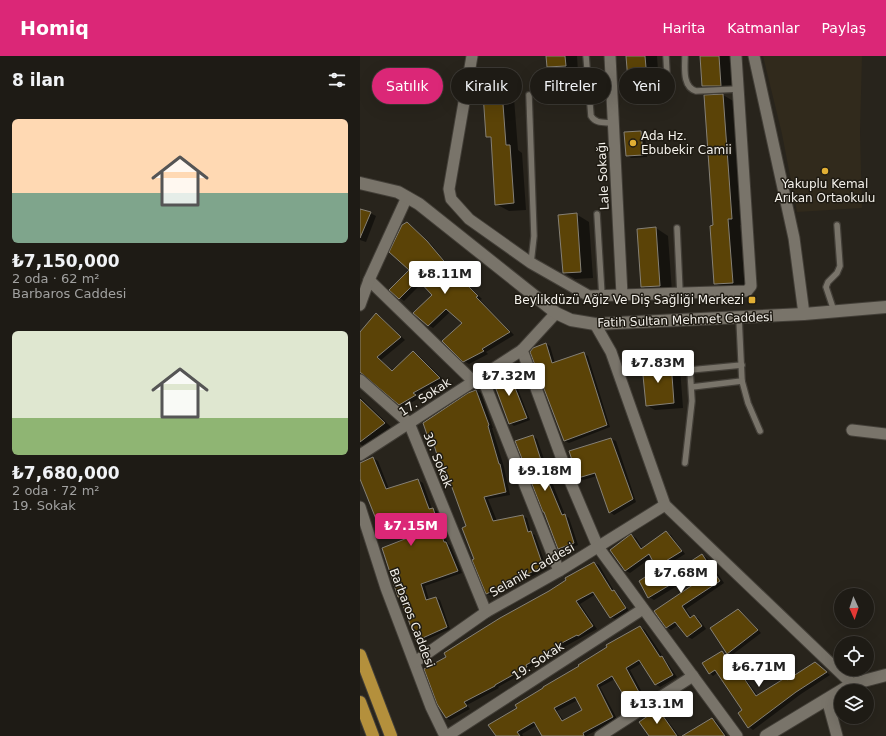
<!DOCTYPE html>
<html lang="tr">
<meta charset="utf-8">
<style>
:root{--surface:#1e1b15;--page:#26241e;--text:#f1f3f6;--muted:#a1a1a0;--line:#3c3934;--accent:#db2777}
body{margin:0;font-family:"DejaVu Sans",sans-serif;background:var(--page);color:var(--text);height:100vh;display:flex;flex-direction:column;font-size:15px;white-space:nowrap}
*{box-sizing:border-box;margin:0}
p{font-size:13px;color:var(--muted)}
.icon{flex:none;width:22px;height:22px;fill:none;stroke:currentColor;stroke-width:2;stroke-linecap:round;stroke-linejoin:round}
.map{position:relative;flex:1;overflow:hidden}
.side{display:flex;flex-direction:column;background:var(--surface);width:360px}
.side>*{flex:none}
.hud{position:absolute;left:12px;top:12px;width:380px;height:36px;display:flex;gap:8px}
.needle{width:26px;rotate:177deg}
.buttons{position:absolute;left:474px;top:532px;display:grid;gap:8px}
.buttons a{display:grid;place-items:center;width:40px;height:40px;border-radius:50%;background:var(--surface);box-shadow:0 4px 16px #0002,0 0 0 1px var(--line);font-size:20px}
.price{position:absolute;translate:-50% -34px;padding:0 9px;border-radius:4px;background:#fff;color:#222;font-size:13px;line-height:26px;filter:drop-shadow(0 1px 2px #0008)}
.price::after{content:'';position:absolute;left:50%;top:24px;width:12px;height:9px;margin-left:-6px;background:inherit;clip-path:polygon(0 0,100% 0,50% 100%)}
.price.current{background:var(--accent);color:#fff}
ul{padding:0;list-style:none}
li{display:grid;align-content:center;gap:8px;height:212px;padding:0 12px}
li span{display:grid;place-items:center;height:124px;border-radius:6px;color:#555}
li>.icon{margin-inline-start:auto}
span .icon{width:72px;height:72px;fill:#fffc;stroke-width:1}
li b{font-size:17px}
h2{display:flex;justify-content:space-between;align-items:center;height:48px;padding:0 12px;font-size:17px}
.chip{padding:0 14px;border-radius:18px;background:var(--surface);box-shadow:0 4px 16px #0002,0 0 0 1px var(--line);font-size:14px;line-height:36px}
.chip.current{background:var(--accent);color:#fff}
header{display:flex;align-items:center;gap:24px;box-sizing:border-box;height:56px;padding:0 20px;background:var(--accent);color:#fff}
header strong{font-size:19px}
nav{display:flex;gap:22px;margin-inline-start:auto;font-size:14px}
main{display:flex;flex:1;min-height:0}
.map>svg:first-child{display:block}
</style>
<header>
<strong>Homiq</strong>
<nav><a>Harita</a><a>Katmanlar</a><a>Paylaş</a></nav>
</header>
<main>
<section class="side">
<h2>8 ilan<svg class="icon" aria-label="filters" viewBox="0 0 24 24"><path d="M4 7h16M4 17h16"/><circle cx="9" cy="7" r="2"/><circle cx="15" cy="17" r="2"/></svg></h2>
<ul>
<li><span style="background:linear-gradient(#ffd9b3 60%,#7fa58c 0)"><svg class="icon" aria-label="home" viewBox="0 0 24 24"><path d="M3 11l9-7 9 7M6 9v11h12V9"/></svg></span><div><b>₺7,150,000</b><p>2 oda · 62 m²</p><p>Barbaros Caddesi</p></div></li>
<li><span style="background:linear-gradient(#dfe7d0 70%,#8fb573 0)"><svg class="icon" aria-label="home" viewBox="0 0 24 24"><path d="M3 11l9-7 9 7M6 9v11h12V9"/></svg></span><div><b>₺7,680,000</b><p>2 oda · 72 m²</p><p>19. Sokak</p></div></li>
</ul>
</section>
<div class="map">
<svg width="526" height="680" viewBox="0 0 526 680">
<rect width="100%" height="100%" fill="#28241c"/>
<polygon fill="#312a1c" points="403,0 502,0 500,76 502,152 437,156 422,78"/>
<g fill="#0007" fill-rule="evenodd">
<polygon points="187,0 217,0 218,16 200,18 188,10"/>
<polygon points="267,0 297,0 299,30 281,31 269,24"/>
<polygon points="341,0 371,0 373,36 357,37 343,29"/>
<polygon points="141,22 153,29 158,94 162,97 166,154 149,155 136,148 132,83 127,80"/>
<polygon points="363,39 375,46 384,169 380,169 385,233 367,234 355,227 354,170 346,40"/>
<polygon points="280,76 285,79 287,101 271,102 267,99"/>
<polygon points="0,154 10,157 16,160 6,186 0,184"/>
<polygon points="216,158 229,166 233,222 215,223 203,216 199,160"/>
<polygon points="47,167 52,170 71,188 93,215 122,243 120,244 154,279 126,296 128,298 109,308 104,305 104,267 91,255 73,272 68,269 73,239 62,227 44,245 40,242 50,214"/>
<polygon points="296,172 308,180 312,236 295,238 282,230"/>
<polygon points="16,258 20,260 45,284 21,304 33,316 53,296 58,299 84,324 56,339 59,342 44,351 0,314 0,278"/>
<polygon points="186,288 190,290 195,307 223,297 228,300 250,371 209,387 205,385"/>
<polygon points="311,307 320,312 323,352 295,354 286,349 283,310"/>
<polygon points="148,315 152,318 170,364 154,370 150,367"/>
<polygon points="116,335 121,337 133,372 132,372 144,411 150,439 128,443 137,465 162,460 167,462 171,477 175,479 187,513 132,540 127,538 114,504 115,504 107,471 92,430 87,427 76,392 71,390"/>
<polygon points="0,341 31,371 4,391 0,388"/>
<polygon points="173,380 177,383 192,426 205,459 209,462 218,489 203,495 199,492"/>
<polygon points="251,383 256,385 276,446 254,459 250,456 237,420 223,424 218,421"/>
<polygon points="13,402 18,405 29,433 58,424 63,427 72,453 77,455 88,488 90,489 102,517 65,530 69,544 76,542 80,544 90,573 61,586 57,584 52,482 47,467 25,475 21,472 0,420 0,408"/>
<polygon points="306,476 311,479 325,498 301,513 297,511 292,501 270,517 266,515 252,494 271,479 276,482 283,493"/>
<polygon points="342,499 347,502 364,527 326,553 332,562 334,560 339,563 346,573 332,583 328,581 318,569 311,574 307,571 295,556 347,521 343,514 294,544 289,541 294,516 299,518 303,525"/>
<polygon points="234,507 239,509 254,535 258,538 269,555 255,563 251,561 236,538 220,548 237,573 202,592 203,594 169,612 170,613 138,631 139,632 107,649 110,653 90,664 86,662 190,536"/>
<polygon points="378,554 382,557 401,577 372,599 368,597"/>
<path d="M280,571L285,574L317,621L300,631L295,628L282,607L270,614L284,640L272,647L267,644L255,623L240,631L257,663L226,680H183L177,669L162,678L163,680H137L158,652ZM218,644L224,654L204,665L197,655Z"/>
<polygon points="362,596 366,598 376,614 380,615 398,640 428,625 455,607 470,619 441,638 393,674 389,671 379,657 384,654 358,616 353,620 350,617"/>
<polygon points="298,654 302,657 319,680 291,680"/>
<polygon points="352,663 356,665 367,680 324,680"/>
</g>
<g fill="#5b4307" stroke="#858076" fill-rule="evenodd">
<polygon points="186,0 205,0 206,10 187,11"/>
<polygon points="266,0 285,0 287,23 268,25"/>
<polygon points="340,0 359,0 361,30 342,30"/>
<polygon points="141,21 146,89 150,89 154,147 135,149 131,81 126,81 122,23"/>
<polygon points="363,38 372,163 368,163 373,227 354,228 350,170 353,169 344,39"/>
<polygon points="281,75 283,99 266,100 264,76"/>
<polygon points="0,153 11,156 0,182"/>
<polygon points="217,157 221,216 203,217 198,159"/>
<polygon points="47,166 67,185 89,211 118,240 116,241 150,276 122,293 124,295 103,306 82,285 102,267 86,253 68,270 53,257 72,239 58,224 39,243 29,234 49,214 29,196 42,169"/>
<polygon points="296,171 300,230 281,231 277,173"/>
<polygon points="16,257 41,281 17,301 32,315 53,295 80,322 53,337 56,339 39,349 0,316 0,276"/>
<polygon points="186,287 192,307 224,296 247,369 204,385 170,296 173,292"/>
<polygon points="311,306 314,347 286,350 282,309"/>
<polygon points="148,314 167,362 149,368 132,322 139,317"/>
<polygon points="116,334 129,369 128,370 139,408 140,408 146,436 124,441 133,465 163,459 168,476 171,475 183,510 151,527 126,538 112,504 114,503 102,472 106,470 90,426 86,428 74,389 71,390 63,367 108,337"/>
<polygon points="0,343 25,367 0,386"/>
<polygon points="173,379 187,423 202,459 205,458 214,487 198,493 184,456 183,456 155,385"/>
<polygon points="251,382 273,443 249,457 235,417 218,422 209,395"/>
<polygon points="13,401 26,433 58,423 69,453 73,452 84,486 86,486 98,515 61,528 66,544 76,541 87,571 56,585 40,541 38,541 22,492 50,481 45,464 20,473 0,423 0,407"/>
<polygon points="306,475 322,495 296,511 289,498 265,515 250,494 271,478 281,493"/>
<polygon points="342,498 360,525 322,550 330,562 334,559 342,570 327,581 315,566 306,572 294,555 346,520 340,511 288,542 279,525 294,515 300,525"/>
<polygon points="234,506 252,535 254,534 266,552 250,562 233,536 216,545 233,570 218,580 217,579 198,589 199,591 166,609 167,611 135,629 135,630 104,646 107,650 86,662 77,648 64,613 86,601 84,597 140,562 189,535 206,524 205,522"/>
<polygon points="378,553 398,574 367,598 350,572"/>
<path d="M280,570L300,601L302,600L313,619L295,629L279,604L266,612L280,638L267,645L252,620L237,629L253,661L223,677L224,680H182L174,666L157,676L160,680H136L128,669L157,652L155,649L183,632V631L219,610L218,609L247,591L246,589ZM215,641L222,654L202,665L194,652Z"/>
<polygon points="362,595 374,614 377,612 396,640 425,622 427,624 455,606 467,616 436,636 388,672 378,657 382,654 355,614 349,618 342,607"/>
<polygon points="298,653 317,680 289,680 279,666"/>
<polygon points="352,662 365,680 322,680"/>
</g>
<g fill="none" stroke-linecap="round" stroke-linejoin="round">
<defs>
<g id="service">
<path d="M226,0L231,60C236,68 244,66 253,67"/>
<polyline points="306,0 308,36"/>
<path d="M325,0C325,11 322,31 336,35L378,33"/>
<polyline points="169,39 174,180 171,207"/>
<polyline points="237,158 242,240"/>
<polyline points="317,172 320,237"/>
<polyline points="474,255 466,231 468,226 477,217 480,210 477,169"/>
<polyline points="379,262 382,325 388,347 400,375"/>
<polyline points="332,331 382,325"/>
<polyline points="325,407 332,345 330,314 382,309"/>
</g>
<g id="minor">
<polyline points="112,0 89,133 91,143 109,163 171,207 229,240 387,235 391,230 376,0"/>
<polyline points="250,0 262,239"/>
<polyline points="394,0 434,182 444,258"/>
<polyline points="9,224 113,325"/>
<polyline points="0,249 9,224 47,141"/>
<polyline points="235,268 251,296 305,449 492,628"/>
<polyline points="162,294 210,425 238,491 377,680"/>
<polyline points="122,321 199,515"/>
<polyline points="0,324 49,367 126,556"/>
<polyline points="492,374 526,378"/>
<polyline points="0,399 162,294 196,257"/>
<polyline points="0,451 26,532 71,651 85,680"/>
<polyline points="55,606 126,556 199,515 305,449"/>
<polyline points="467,643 477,680"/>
<polyline points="87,680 283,553"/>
<polyline points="240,680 333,620"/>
</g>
<polyline id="tertiary" points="406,680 492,628 526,619"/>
<polyline id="secondary" points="0,127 38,136 59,148 196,257 211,264 235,268 444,258 526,251"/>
<g id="trunk">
<polyline points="0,599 31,680"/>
<polyline points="0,646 13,680"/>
</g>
</defs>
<use href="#service" stroke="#433f38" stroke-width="8"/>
<use href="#minor" stroke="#433f38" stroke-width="13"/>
<use href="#tertiary" stroke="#433f38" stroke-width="14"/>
<use href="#secondary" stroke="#433f38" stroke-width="14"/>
<use href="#trunk" stroke="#433f38" stroke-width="14"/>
<use href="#service" stroke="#79746a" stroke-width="5.5"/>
<use href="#minor" stroke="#79746a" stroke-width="11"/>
<use href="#tertiary" stroke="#79746a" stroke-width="12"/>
<use href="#secondary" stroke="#79746a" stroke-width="12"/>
<use href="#trunk" stroke="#b4903c" stroke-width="12"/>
</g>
<g fill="#e1af34" stroke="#1f1b13" stroke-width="1.5">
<circle cx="273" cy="87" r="4"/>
<circle cx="465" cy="115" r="4"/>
<rect x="388" y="240" width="8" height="8" rx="2"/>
</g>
<g text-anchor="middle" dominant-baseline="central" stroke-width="3" stroke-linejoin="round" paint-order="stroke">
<g font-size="12" fill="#f4f1eb" stroke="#1f1b13" text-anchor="start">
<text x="281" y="80">Ada Hz.<tspan x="281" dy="14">Ebubekir Camii</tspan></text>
<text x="465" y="128" text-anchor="middle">Yakuplu Kemal<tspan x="465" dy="14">Arıkan Ortaokulu</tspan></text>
<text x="384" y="244" text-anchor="end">Beylikdüzü Ağiz Ve Diş Sağliği Merkezi</text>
</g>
<g font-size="12" fill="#f4f1eb" stroke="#1f1b13">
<text transform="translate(243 120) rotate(-93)">Lale Sokağı</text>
<text transform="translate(325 264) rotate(-2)">Fatih Sultan Mehmet Caddesi</text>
<text transform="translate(65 341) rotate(-33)">17. Sokak</text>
<text transform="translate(78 404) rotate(68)">30. Sokak</text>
<text transform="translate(172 514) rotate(-30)">Selanik Caddesi</text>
<text transform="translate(52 562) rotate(69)">Barbaros Caddesi</text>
<text transform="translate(178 605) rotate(-33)">19. Sokak</text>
</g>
</g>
</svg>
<div class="buttons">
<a><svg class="needle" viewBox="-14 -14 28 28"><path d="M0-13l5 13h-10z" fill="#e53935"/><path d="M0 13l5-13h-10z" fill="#a1a1a0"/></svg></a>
<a><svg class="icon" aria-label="locate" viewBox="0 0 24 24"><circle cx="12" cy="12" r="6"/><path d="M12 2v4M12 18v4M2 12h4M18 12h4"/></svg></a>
<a><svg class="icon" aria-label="layers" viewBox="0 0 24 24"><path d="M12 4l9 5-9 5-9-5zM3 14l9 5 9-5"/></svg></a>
</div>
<b class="price" style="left:85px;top:239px">₺8.11M</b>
<b class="price" style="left:298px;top:328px">₺7.83M</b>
<b class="price" style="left:149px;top:341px">₺7.32M</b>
<b class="price" style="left:185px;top:436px">₺9.18M</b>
<b class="price current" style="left:51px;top:491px">₺7.15M</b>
<b class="price" style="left:321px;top:538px">₺7.68M</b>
<b class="price" style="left:399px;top:632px">₺6.71M</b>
<b class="price" style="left:297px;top:669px">₺13.1M</b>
<div class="hud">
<a class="chip current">Satılık</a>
<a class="chip">Kiralık</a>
<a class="chip">Filtreler</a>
<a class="chip">Yeni</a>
</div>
</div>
</main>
